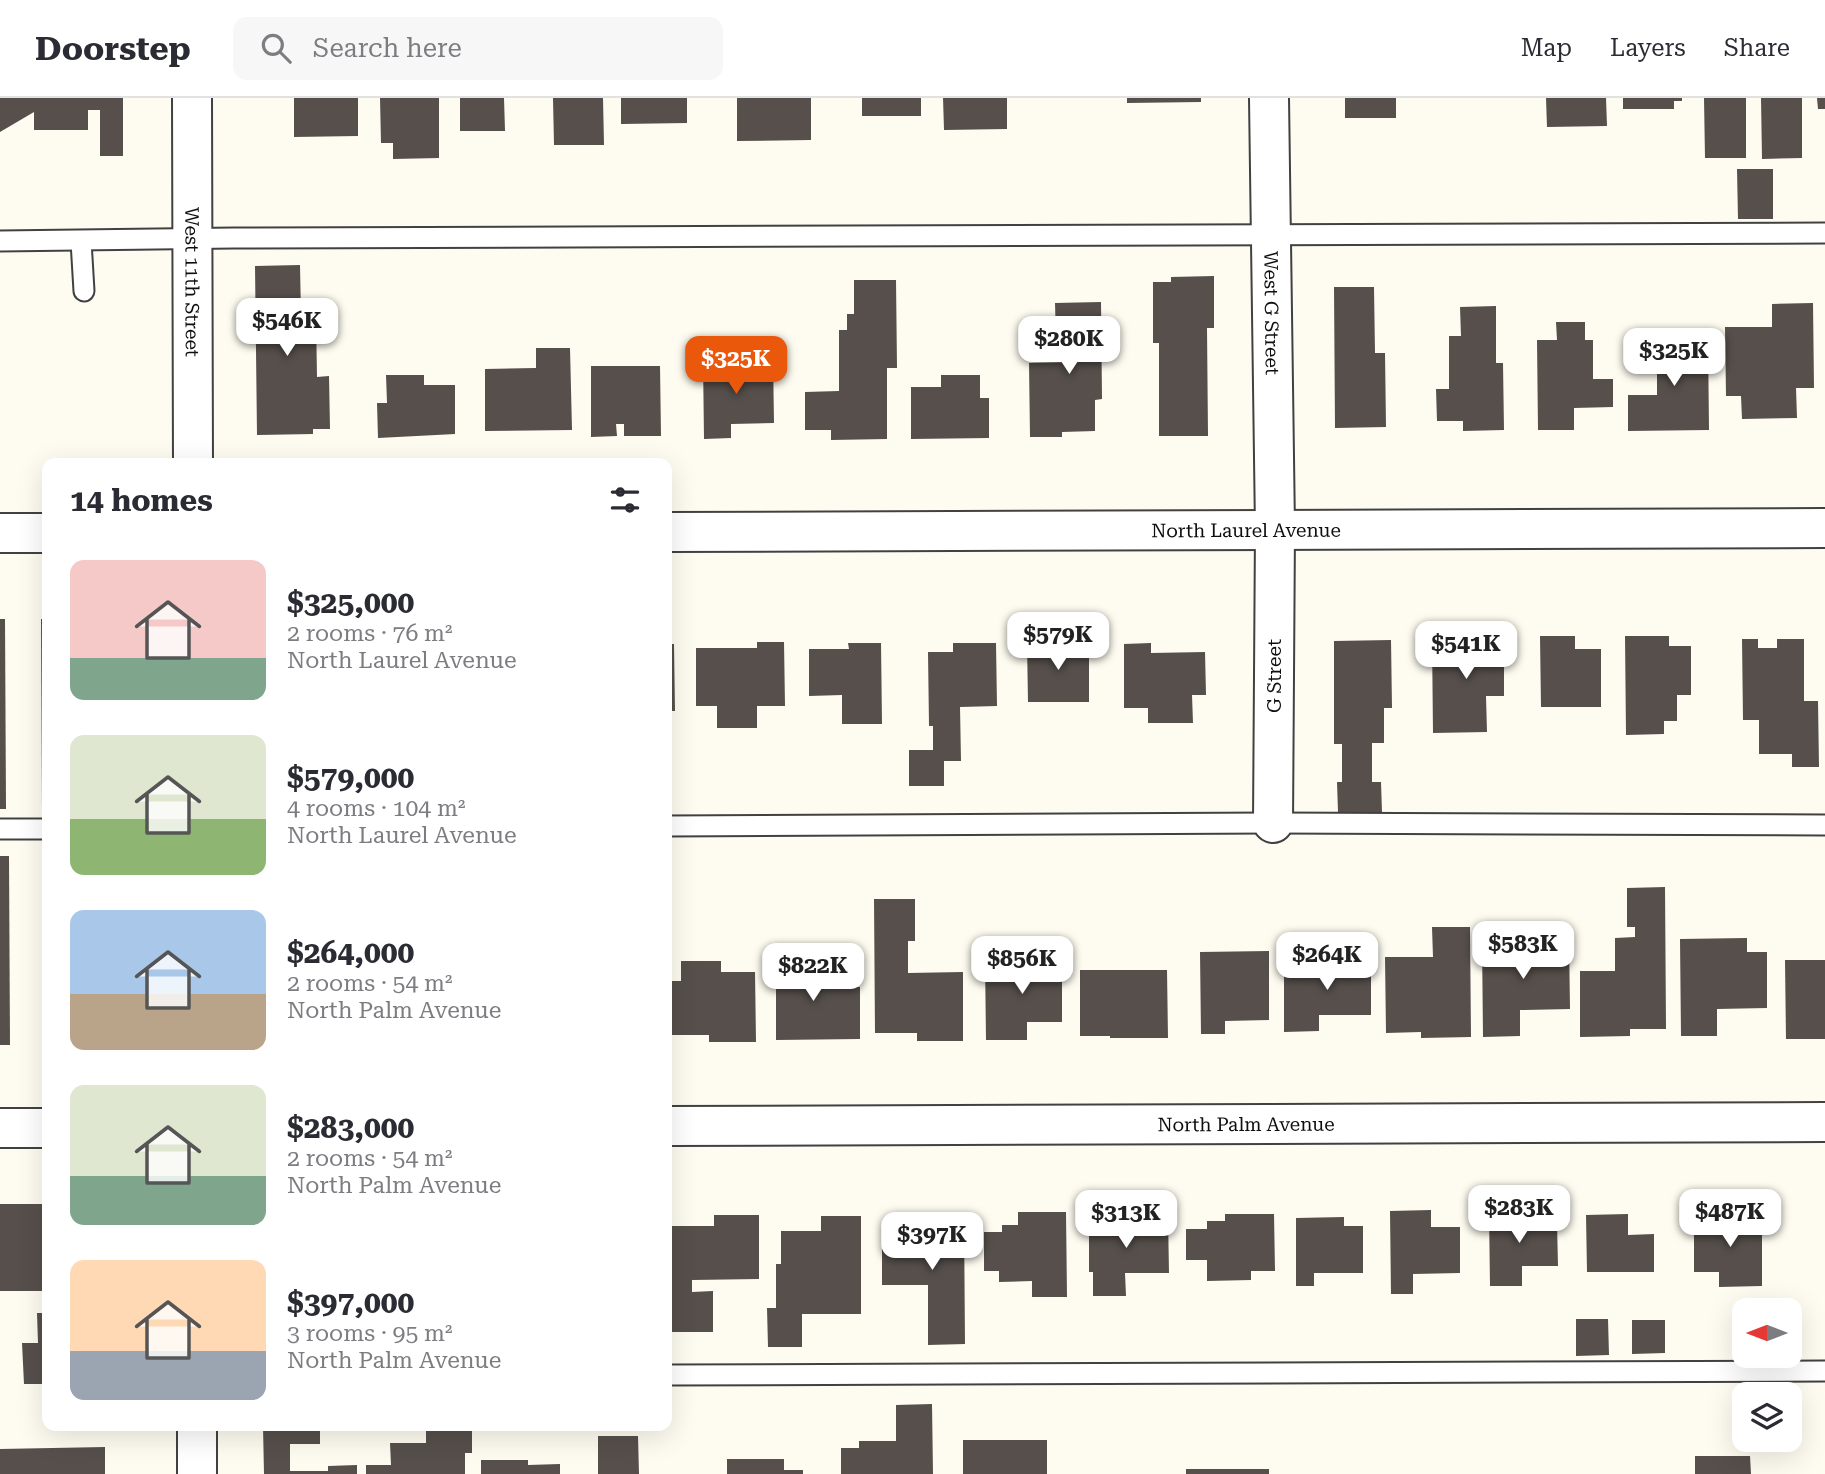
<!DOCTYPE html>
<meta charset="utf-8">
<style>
:root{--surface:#fff;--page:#f7f7f7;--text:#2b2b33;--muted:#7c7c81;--line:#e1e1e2;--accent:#ea580c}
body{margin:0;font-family:"Roboto Serif",serif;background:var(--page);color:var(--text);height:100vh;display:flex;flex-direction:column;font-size:26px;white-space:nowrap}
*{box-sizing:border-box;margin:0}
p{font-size:23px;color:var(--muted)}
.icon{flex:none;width:38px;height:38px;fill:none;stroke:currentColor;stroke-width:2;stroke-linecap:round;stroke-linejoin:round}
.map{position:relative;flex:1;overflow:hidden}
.details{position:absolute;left:42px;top:360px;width:630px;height:973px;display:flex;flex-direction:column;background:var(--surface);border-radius:14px;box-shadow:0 7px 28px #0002}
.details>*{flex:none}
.needle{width:46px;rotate:270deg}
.fabs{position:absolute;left:1732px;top:1200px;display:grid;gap:14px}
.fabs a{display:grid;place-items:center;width:70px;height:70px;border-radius:14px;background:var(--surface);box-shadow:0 7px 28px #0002;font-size:35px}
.price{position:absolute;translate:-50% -60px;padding:0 16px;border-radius:14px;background:#fff;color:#222;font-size:23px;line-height:46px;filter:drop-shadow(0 2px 4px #0008)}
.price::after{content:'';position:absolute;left:50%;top:42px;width:21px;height:16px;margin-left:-10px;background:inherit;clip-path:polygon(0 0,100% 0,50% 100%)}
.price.on{background:var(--accent);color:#fff}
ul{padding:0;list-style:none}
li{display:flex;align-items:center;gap:21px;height:175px;padding:0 28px}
li span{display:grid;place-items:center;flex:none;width:196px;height:140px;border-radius:14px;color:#555}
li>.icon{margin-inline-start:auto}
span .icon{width:84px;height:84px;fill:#fffc;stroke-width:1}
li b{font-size:30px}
h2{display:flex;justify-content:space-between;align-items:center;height:84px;padding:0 28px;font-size:30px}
header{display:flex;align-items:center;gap:42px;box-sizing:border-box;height:98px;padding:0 35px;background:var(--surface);border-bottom:2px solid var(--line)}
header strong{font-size:33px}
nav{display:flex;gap:38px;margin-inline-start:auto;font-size:24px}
.search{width:490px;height:63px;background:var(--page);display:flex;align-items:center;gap:18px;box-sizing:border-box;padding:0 24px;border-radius:14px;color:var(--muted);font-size:26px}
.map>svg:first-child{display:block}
</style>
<header>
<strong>Doorstep</strong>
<div class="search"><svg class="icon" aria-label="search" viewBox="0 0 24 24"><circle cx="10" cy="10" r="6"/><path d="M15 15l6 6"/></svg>Search here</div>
<nav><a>Map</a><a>Layers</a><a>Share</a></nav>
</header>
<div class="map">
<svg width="1825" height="1376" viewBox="0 0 1825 1376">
<rect width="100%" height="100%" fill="#fefbf0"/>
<g fill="#564f4b">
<polygon points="0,0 123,0 123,58 100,58 100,12 88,12 88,32 34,32 34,14 0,34"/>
<polygon points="294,0 358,0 358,38 294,39"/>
<polygon points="380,0 439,0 439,60 393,61 393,45 381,45"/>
<polygon points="460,0 504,0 505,33 460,33"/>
<polygon points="553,0 603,0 604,47 554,47"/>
<polygon points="621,0 687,0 687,25 621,26"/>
<polygon points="737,0 811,0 811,42 737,43"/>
<rect x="862" y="0" width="59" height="18"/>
<polygon points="943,0 1007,0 1007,31 944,32"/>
<polygon points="1127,0 1201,0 1201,4 1127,5"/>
<rect x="1345" y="0" width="51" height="20"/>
<polygon points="1546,0 1606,0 1607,28 1547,29"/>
<polygon points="1623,0 1682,0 1682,3 1674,3 1674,11 1623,11"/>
<polygon points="1704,0 1746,0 1746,60 1705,60"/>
<polygon points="1761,0 1802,0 1802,60 1762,61"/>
<polygon points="1817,0 1825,0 1825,11 1818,11"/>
<polygon points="1737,71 1773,71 1773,121 1738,121"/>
<polygon points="300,167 301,218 316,218 317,279 329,278 330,331 313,331 313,336 257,337 255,168"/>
<polygon points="1214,178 1214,230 1207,230 1208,338 1159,338 1159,245 1153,245 1153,184 1171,184 1171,179"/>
<polygon points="854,182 896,182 897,270 887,270 887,341 831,342 831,332 805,332 805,294 839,293 839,232 847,232 847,216 854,216"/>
<polygon points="1334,189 1374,189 1375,255 1385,255 1386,329 1335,330"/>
<polygon points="1101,204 1102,301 1095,302 1095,333 1062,334 1062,339 1030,339 1029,265 1073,264 1073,241 1056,241 1055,205"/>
<polygon points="1813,205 1814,290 1796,290 1797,320 1742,321 1741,298 1726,298 1725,229 1772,229 1772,206"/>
<polygon points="1496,208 1496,265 1503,265 1504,332 1463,333 1463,323 1437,323 1436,291 1449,291 1449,238 1461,238 1460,209"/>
<polygon points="1556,224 1585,224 1585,242 1593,242 1593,281 1613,281 1613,309 1574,310 1574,332 1538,332 1537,242 1557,242"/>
<polygon points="1646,240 1708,240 1709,332 1628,333 1628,297 1657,297 1657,268 1646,268"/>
<polygon points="536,250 570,250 572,332 485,333 485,271 536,270"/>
<polygon points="738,260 738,279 755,279 754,260 773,260 774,325 731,326 731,340 704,341 703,261"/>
<polygon points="591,268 660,268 661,338 624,338 624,326 616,326 617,338 591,339"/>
<polygon points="386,277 424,277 424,287 455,287 455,336 378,340 377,305 387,305"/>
<polygon points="941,277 980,277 980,300 989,300 989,340 911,341 911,289 941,289"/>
<polygon points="0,521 5,521 6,711 0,711"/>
<polygon points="41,521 47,521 47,710 42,710"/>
<polygon points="1504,538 1504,598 1486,598 1487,634 1433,635 1432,539"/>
<polygon points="1540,538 1575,538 1575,551 1601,551 1601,609 1541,609"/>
<polygon points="1625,538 1669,538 1669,548 1691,548 1691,597 1677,597 1677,623 1664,623 1664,636 1626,637"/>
<polygon points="1742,541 1758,541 1758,550 1777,550 1777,541 1804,541 1804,603 1818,603 1819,669 1792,669 1792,656 1759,656 1759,622 1743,622"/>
<polygon points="1391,542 1392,610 1384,610 1384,645 1372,645 1372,684 1381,684 1382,714 1338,714 1337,684 1342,684 1342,646 1334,646 1334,543"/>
<polygon points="757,544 784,544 785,608 757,608 757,630 717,630 717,608 696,608 696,550 757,550"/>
<polygon points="848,545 881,545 882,626 842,626 842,597 809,598 809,551 849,551"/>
<polygon points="953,545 996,545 997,608 960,609 961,663 944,663 944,688 909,688 909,652 933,652 933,628 929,628 928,554 953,554"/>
<polygon points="1027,545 1089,545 1089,604 1028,604"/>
<polygon points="1151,545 1151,555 1205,554 1206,597 1192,597 1193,625 1148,625 1148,610 1124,610 1124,546"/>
<polygon points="667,546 674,546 675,613 667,613"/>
<polygon points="0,758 9,758 10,947 0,947"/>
<rect x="45" y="758" width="2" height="53"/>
<polygon points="1665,789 1666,931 1630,931 1630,938 1580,939 1580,873 1615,873 1615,840 1635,839 1635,829 1627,829 1627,790"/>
<polygon points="874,801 915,801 915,843 908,843 908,875 963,874 963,943 917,943 917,935 875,935"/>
<polygon points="1432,829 1470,829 1471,939 1421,940 1421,934 1386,935 1385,859 1433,859"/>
<polygon points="1747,840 1747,854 1767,854 1767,910 1717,911 1717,938 1681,938 1680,841"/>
<polygon points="1569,841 1570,911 1520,912 1520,938 1483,939 1482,842"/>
<polygon points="1269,853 1269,922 1225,923 1225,936 1201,936 1200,854"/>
<polygon points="779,855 818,855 818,889 860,889 860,941 776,942 776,878 779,878"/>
<polygon points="1322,858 1371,858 1371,917 1319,917 1319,933 1284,934 1284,873 1322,872"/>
<polygon points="1062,860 1062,924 1027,924 1027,942 986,942 985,861"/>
<polygon points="1785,862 1825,862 1825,941 1786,941"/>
<polygon points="681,863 721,863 721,874 755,874 756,944 709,944 709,937 667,937 667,883 681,883"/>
<polygon points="1080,872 1167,872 1168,940 1110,940 1110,938 1080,938"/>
<rect x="0" y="1106" width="47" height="87"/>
<polygon points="1431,1112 1431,1129 1460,1129 1460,1175 1413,1176 1413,1196 1391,1196 1390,1113"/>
<polygon points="1489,1112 1540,1112 1540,1125 1557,1125 1558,1168 1522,1168 1522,1188 1490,1188"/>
<polygon points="1018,1114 1066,1114 1067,1199 1032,1199 1032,1183 999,1184 999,1173 984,1173 984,1134 1002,1134 1002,1127 1018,1127"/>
<polygon points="1711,1114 1740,1114 1740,1118 1762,1118 1762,1188 1719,1189 1719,1174 1694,1174 1694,1125 1711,1125"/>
<polygon points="1225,1116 1274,1116 1275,1173 1251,1173 1251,1182 1207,1183 1207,1162 1186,1162 1186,1131 1207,1131 1207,1123 1225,1123"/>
<polygon points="1628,1116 1628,1137 1654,1136 1654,1174 1587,1174 1586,1117"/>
<polygon points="714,1117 759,1117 759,1181 692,1182 692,1194 713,1193 713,1234 667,1234 667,1128 714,1128"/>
<polygon points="964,1117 965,1246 928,1247 928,1187 882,1187 882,1131 903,1131 903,1135 924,1134 924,1118"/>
<polygon points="821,1118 861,1118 861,1216 802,1216 802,1249 768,1249 767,1210 776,1210 776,1166 781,1166 781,1133 821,1133"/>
<polygon points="1168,1118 1169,1175 1125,1175 1126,1198 1093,1198 1093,1174 1089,1174 1089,1119"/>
<polygon points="1344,1119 1344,1128 1363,1128 1363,1175 1314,1175 1314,1188 1296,1188 1296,1120"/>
<polygon points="37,1215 47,1215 47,1286 24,1286 22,1245 38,1245"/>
<polygon points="1576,1221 1608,1221 1609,1257 1576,1258"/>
<polygon points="1632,1222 1665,1222 1665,1255 1632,1256"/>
<polygon points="932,1306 933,1376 841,1376 841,1350 859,1350 859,1343 896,1343 896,1307"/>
<polygon points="263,1328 320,1328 320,1346 290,1346 290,1373 328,1373 328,1368 357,1367 357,1376 264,1376"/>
<polygon points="426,1328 472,1328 472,1355 465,1355 465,1376 366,1376 366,1367 391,1367 390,1345 426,1345"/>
<polygon points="598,1338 638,1338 639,1376 598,1376"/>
<rect x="963" y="1342" width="84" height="34"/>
<polygon points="105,1349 105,1376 0,1376 0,1351"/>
<polygon points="1695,1358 1750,1358 1751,1376 1695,1376"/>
<polygon points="727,1361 784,1361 784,1372 803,1372 803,1376 727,1376"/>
<polygon points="481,1362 528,1362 528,1367 560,1366 560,1376 481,1376"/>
<rect x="1186" y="1371" width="83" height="5"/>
</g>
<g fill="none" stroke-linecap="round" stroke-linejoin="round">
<defs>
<g id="service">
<polyline points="0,143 234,140 1825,135"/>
<polyline points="81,143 84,193"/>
<polyline points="667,728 1273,725 1825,727"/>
<polyline points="0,731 47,731"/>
<polyline points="667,1277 1825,1273"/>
</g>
<g id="minor">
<path id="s1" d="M1269,0L1275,431L1273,725"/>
<path id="s2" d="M667,434L1825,430"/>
<polyline points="0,435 47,435"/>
<path id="s3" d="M667,1028L1825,1024"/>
<polyline points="0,1030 47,1030"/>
</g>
<g id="tertiary">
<path id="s4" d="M192,0L193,366"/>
<polyline points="197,1328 197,1376"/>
</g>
</defs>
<use href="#service" stroke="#414141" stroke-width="23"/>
<use href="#minor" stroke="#414141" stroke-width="42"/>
<use href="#tertiary" stroke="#414141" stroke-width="42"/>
<use href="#service" stroke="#fff" stroke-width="19"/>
<use href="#minor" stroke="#fff" stroke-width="38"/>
<use href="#tertiary" stroke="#fff" stroke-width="38"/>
</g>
<g text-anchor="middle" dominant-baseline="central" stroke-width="7" stroke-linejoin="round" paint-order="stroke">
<g font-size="19" fill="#0e0e0e" stroke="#fff">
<text stroke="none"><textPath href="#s4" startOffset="184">West 11th Street</textPath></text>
<text stroke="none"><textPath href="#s1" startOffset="215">West G Street</textPath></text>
<text stroke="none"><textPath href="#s2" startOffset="579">North Laurel Avenue</textPath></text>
<text transform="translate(1274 578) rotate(-90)">G Street</text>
<text stroke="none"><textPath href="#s3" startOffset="579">North Palm Avenue</textPath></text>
</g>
</g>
</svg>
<div class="fabs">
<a><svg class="needle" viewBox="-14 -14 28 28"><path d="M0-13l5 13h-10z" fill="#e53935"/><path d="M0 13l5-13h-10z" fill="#7c7c81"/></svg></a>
<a><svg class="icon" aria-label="layers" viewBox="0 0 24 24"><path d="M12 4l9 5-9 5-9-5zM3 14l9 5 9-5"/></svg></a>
</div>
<b class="price" style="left:287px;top:260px">$546K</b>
<b class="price" style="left:1069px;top:278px">$280K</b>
<b class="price" style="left:1674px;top:290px">$325K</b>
<b class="price on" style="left:736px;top:298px">$325K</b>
<b class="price" style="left:1058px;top:574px">$579K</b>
<b class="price" style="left:1466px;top:583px">$541K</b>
<b class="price" style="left:1523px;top:883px">$583K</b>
<b class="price" style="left:1327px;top:894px">$264K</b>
<b class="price" style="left:1022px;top:898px">$856K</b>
<b class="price" style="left:813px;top:905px">$822K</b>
<b class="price" style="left:1519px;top:1147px">$283K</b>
<b class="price" style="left:1730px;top:1151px">$487K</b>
<b class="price" style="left:1126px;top:1152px">$313K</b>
<b class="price" style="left:932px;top:1174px">$397K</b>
<section class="details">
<h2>14 homes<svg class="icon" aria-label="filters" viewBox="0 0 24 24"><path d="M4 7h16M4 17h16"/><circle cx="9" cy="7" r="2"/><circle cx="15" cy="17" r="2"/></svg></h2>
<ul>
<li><span style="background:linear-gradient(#f6c9c9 70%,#7fa58c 0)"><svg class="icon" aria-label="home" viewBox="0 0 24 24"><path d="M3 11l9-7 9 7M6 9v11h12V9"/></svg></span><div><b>$325,000</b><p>2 rooms · 76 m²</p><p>North Laurel Avenue</p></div></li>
<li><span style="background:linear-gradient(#dfe7d0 60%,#8fb573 0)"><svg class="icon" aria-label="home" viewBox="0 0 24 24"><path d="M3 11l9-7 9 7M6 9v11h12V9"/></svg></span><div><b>$579,000</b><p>4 rooms · 104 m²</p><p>North Laurel Avenue</p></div></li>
<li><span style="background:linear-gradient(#a9c7e8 60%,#b9a48a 0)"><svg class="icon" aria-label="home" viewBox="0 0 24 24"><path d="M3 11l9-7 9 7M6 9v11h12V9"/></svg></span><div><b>$264,000</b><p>2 rooms · 54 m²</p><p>North Palm Avenue</p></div></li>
<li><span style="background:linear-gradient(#dfe7d0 65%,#7fa58c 0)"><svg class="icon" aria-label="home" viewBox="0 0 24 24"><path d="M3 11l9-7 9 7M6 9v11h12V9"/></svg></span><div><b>$283,000</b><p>2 rooms · 54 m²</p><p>North Palm Avenue</p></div></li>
<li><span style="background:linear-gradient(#ffd9b3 65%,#9aa5b1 0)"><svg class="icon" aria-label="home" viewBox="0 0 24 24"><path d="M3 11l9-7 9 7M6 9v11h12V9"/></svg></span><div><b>$397,000</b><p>3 rooms · 95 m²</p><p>North Palm Avenue</p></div></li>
</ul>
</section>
</div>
